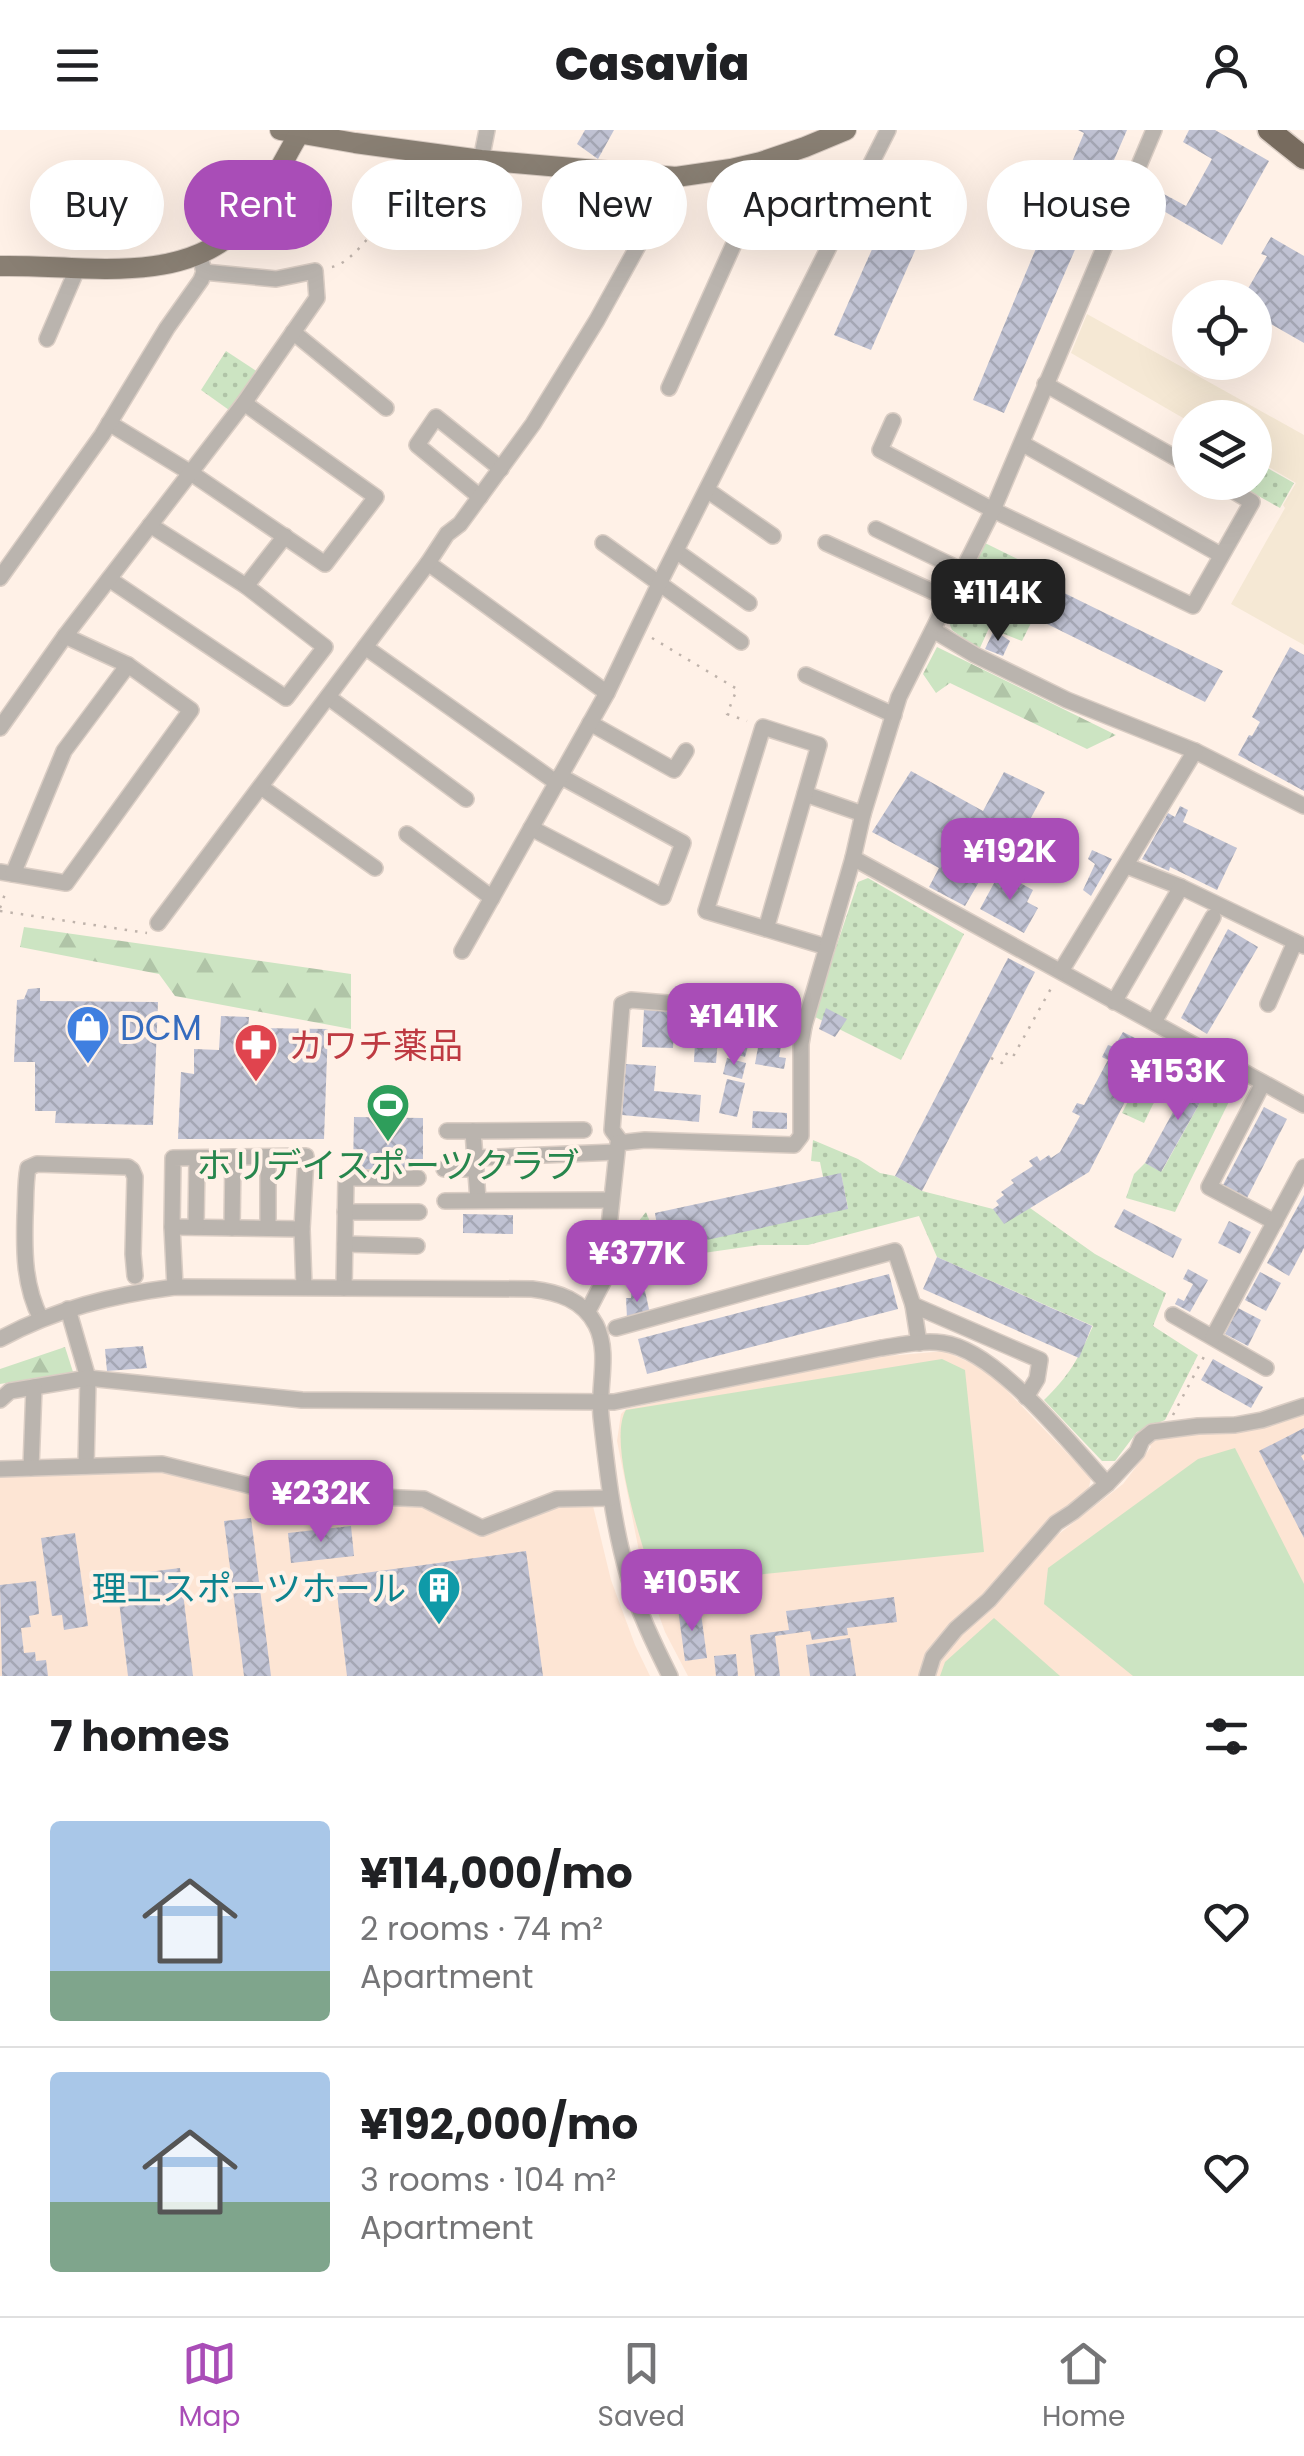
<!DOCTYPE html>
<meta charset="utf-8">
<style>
:root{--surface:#fff;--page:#f2f2f2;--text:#202124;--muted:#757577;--line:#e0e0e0;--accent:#a94db7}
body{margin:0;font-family:Poppins,"Noto Sans JP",sans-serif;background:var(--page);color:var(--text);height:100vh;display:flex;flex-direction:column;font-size:38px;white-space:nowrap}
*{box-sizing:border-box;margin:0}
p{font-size:32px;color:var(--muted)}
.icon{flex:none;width:55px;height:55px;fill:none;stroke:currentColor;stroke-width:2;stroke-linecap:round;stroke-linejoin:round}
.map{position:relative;height:1546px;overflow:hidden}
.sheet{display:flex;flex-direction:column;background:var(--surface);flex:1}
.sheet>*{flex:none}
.guide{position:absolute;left:30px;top:30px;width:1245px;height:90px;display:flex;gap:20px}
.tools{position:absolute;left:1172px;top:150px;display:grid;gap:20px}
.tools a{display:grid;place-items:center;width:100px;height:100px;border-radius:50%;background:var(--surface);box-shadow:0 10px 40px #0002;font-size:50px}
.price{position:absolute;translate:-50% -85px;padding:0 22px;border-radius:20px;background:var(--accent);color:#fff;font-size:32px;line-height:65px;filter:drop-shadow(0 2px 5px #0008)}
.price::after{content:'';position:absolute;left:50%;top:60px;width:30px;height:22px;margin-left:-15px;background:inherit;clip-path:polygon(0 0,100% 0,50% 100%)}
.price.on{background:#222;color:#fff}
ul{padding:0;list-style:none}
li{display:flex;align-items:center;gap:30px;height:250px;padding:0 50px}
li+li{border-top:2px solid var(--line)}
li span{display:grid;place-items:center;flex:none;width:280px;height:200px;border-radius:10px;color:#555}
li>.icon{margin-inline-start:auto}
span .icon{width:120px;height:120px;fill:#fffc;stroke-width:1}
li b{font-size:42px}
h2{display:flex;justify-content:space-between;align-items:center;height:120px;padding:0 50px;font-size:42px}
.chip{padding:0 35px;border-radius:45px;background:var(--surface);box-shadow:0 10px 40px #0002;font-size:35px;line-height:90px}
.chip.on{background:var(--accent);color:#fff}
header{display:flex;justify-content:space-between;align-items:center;height:130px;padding:0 50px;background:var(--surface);font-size:45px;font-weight:800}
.tabs{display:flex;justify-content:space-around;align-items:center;height:140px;border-top:2px solid var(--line);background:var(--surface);font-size:28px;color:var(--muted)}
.tabs a{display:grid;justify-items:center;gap:5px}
.tabs .on{color:var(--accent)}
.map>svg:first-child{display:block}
</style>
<header><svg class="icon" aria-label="menu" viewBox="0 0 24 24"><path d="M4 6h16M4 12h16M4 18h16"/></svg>Casavia<svg class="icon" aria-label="person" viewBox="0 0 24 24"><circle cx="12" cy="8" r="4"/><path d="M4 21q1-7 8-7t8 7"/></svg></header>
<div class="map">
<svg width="1304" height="1546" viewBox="0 0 1304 1546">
<defs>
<pattern id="green-dots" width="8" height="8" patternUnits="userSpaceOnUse" patternTransform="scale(2.5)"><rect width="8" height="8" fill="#cce4c2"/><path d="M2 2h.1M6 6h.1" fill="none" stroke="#b0c4a7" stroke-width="1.8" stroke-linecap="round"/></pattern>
<pattern id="forest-firs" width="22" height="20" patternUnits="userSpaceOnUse" patternTransform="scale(2.5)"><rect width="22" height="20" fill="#cce4c2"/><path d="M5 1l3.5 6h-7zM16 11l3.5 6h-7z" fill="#b0c4a7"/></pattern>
<pattern id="building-cross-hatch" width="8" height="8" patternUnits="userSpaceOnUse" patternTransform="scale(2.5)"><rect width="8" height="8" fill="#c0c2d3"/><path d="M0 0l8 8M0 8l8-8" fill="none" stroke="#a5a7b5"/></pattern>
</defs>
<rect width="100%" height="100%" fill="#fff1e7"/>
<polygon fill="#f5e8d4" points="1087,184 1304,305 1304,515 1231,474 1285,378 1283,375 1296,353 1255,329 1255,288 1190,288 1190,292 1071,223"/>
<g fill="#fde5d4">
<polygon points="945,1221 988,1241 1091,1348 1088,1361 986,1464 952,1494 926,1524 919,1546 688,1546 665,1502 643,1441 617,1311 621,1284 626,1279 865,1228"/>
<polygon points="1304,1282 1304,1546 933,1546 938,1531 963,1501 1046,1414 1123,1354 1151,1317 1149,1314 1165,1306 1233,1302 1263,1298"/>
<polygon points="160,1341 377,1372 423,1374 482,1403 558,1376 593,1376 611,1450 635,1515 650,1546 0,1546 0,1344"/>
</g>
<g fill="url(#green-dots)">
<polygon points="226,221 258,242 229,280 201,260"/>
<polygon points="1255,331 1294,353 1280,378 1235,353 1255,352"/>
<polygon points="985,413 1054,447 1022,511 989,498 979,520 952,500 948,490"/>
<polygon points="868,748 964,804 901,930 813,886 858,752"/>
<polygon points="1158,913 1178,922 1144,993 1122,983"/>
<polygon points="1240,949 1175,1082 1126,1068 1134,1044 1145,1033 1162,1041 1211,953"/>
<path d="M813,1010L858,1029L880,1043L895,1046L922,1061L993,1079L1030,1078L1095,1124L1166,1163L1153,1196L1198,1225L1165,1290L1137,1302L1115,1331H1102L1044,1270C1070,1245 1078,1229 1093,1196L937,1127L919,1086L808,1115H759L648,1131L642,1102L634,1097L646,1082L661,1119L848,1078L841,1044L823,1047L820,1032L811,1031Z"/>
</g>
<g fill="url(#forest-firs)">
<polygon points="937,517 1116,605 1087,619 950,553 936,563 923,544"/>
<polygon points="24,797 351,844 351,899 175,866 159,844 20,817"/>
<polygon points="65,1217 73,1242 0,1254 0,1239"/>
</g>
<g fill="#cce4c2">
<path d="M942,1229L965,1240L984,1422L656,1455C643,1422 607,1309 626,1280Z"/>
<polygon points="1235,1318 1304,1454 1304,1546 1133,1546 1044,1474 1048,1438 1198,1329"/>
<polygon points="994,1488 1060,1546 940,1546 945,1532"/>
</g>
<g fill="url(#building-cross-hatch)">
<polygon points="585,0 614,0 598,29 577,14"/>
<polygon points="1078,0 1127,0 1004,283 973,270 1084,3"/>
<polygon points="1189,0 1215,0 1269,31 1222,115 1155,76 1162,63 1186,76 1212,29 1183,12"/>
<polygon points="893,72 929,89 871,220 834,205"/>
<polygon points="1271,107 1304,126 1304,213 1255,185 1255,168 1237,168 1240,160 1246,162 1267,126 1261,124"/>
<polygon points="1052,457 1223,541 1205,572 1039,490"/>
<polygon points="994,500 1010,511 1003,526 985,519"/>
<polygon points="1290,517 1304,525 1304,661 1238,625 1249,605 1252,606 1260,592 1252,587"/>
<polygon points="911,641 983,681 1004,642 1045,662 1027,695 1034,700 1020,729 998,719 965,776 929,757 939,738 872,702"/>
<polygon points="1180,676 1188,680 1183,692 1237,718 1217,760 1170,737 1169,741 1142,729 1168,683 1175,687"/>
<polygon points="1092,720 1112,729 1091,766 1083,760 1095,734 1088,729"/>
<polygon points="1000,742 1033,760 1027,772 1038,778 1024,803 980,779"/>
<polygon points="1228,799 1258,817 1207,904 1181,888"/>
<polygon points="1008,828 1035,842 922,1061 895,1046"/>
<polygon points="40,858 40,871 158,872 153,995 55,993 56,981 35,981 35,932 14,932 17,870 24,869 28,859"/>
<polygon points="826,878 847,889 835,907 819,899"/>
<polygon points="644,880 675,881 673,918 642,917"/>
<polygon points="221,886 249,887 248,898 328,899 324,1009 178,1009 181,942 194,944 194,919 219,920"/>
<polygon points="696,893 719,895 716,933 694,932"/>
<polygon points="762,895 784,900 779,927 786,928 784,939 755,934"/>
<polygon points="734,897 752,902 745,927 727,922"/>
<polygon points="1123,902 1153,917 1089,1042 1004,1094 993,1079 999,1075 996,1071 1004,1065 1001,1062 1014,1053 1011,1050 1033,1036 1029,1031 1037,1026 1040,1031 1049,1025 1051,1028 1060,1022 1080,986 1072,982 1077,973 1084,975 1108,930 1102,927 1108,915 1114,917"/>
<polygon points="727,928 746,933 742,949 723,944"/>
<polygon points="626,934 656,936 654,961 701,965 699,992 622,985"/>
<polygon points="1194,944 1211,953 1161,1042 1145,1033"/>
<polygon points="727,949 745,953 737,987 719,983"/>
<polygon points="1264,977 1287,989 1247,1068 1223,1055"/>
<polygon points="753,981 787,983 787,999 752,998"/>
<polygon points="354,987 423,988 423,1040 353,1039"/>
<polygon points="841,1043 848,1079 661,1120 655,1083"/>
<polygon points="1304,1065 1304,1118 1289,1146 1267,1133"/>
<polygon points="1124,1079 1182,1109 1173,1128 1114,1097"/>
<polygon points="463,1084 513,1085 513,1104 463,1103"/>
<polygon points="1229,1091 1251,1102 1240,1124 1218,1113"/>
<polygon points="937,1127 1092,1196 1079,1228 923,1159"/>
<polygon points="1188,1139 1208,1150 1190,1182 1175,1174 1178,1168 1184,1171 1193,1154 1183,1149"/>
<polygon points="1260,1142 1281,1153 1266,1181 1245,1170"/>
<polygon points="889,1144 898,1179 647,1244 638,1209"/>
<polygon points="645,1161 650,1184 627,1188 626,1168 631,1168 631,1163"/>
<polygon points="1238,1178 1261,1190 1248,1216 1225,1204"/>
<polygon points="143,1216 147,1238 107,1241 105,1219"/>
<polygon points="1213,1229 1263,1257 1251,1278 1201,1250"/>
<polygon points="1304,1298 1304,1324 1301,1326 1304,1331 1304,1408 1259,1321"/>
<polygon points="251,1388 271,1546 244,1546 224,1391"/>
<polygon points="351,1396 354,1426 291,1433 288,1403"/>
<polygon points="75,1403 88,1496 64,1500 62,1485 52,1486 41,1408"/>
<polygon points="526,1421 543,1546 347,1546 335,1447"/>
<polygon points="180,1438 193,1546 128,1546 116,1446"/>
<polygon points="36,1451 39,1484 29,1486 31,1497 21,1498 24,1523 35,1522 36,1531 46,1530 48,1546 2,1546 0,1455"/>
<polygon points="894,1467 897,1492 847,1498 848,1505 812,1510 810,1501 775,1506 780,1546 755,1546 750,1505 789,1500 786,1481"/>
<polygon points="700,1476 707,1528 685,1531 678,1479"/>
<polygon points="850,1508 856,1546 810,1546 806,1515"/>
<polygon points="736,1524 738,1546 716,1546 714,1526"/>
</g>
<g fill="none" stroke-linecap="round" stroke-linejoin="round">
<defs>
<g id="minor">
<polyline points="481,30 487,0"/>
<polyline points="293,202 386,278"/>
<polyline points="47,209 78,137"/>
<polyline points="1045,254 1190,336"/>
<polyline points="669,258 764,47 761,32"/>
<polyline points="893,291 880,320 993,380 1193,476 1252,372 1218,352"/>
<polyline points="109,293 191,343 325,434 376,367 244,273"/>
<polyline points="1023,314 1221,425"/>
<polyline points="707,360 773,406"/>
<polyline points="480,367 417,315 436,287 501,339"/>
<polyline points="150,395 246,456 285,406"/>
<polyline points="876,399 963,441"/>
<polyline points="603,413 741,512"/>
<polyline points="826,413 949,469"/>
<polyline points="676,421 749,473"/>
<polyline points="428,433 607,563"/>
<polyline points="0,448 102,305 167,198 201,150 204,142 202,134"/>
<polyline points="109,449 286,568 325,517 246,456"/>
<polyline points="933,500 975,525 1067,570 1195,621 1304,676"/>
<polyline points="365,517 557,653"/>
<polyline points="806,545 894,585"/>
<polyline points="328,567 466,669"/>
<polyline points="590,593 674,640 686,621"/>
<polyline points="0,598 65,506 244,273 317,168 315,141 276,149 204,142"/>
<polyline points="261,657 375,738"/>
<polyline points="805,664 863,684"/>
<polyline points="531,698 663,767 683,713 560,646"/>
<polyline points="407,704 492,768"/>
<polyline points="853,728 1304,975"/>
<polyline points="1127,736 1181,757 1304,816"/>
<polyline points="0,742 66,753 191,580 128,535 65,506"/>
<polyline points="13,744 64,621 128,535"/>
<polyline points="158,793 428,433 447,404 460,394 533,294 597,190 676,47"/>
<polyline points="766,799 819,615 763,597 706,781 827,817"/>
<polyline points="462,821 607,563 663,446 888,0"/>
<polyline points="1061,841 1195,621"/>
<polyline points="1114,872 1181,757"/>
<polyline points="1268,874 1295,812"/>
<polyline points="1154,892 1213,787"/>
<polyline points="1263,953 1209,1057 1275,1092"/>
<polyline points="447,1001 473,1001"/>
<polyline points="621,1012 612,1000 622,874 631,870 715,877 804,896"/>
<polyline points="475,1028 616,1022"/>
<polyline points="444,1039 476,1039"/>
<polyline points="478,1070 473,1001 584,1000"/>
<polyline points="445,1071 611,1070"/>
<polyline points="345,1082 419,1082"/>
<polyline points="172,1097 302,1099"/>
<polyline points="196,1097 197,1028"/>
<polyline points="232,1098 233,1027"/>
<polyline points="268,1098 268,1027"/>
<polyline points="345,1114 417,1116"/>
<polyline points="175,1157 172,1097 173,1028 306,1026 302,1099 304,1157"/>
<polyline points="344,1158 346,1048 418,1048"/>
<polyline points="68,1179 88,1248 86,1336"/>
<polyline points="588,1181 603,1152 618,1013 645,1010 794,1015 801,1006 801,914 804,896 853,728 863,684 899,567 993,380 1154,0"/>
<polyline points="1173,1185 1266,1238"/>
<path d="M41,1189C24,1156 24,1122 25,1086C26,1070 25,1054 28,1038L37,1034L128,1037L132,1040L135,1047L133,1124L135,1146"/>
<polyline points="616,1198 895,1121 913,1175"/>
<polyline points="1213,1207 1304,1037"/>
<path d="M0,1209C55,1179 113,1165 175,1157L532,1159C558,1162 583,1170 596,1195C610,1223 598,1256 601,1286C607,1340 613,1394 628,1446C638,1481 654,1514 670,1546"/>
<polyline points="919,1213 913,1175 1040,1230 1037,1249 1026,1267"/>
<path d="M0,1270L10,1261L88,1248L302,1270L614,1272L881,1218C901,1215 923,1210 943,1213C997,1220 1070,1314 1107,1354"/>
<polyline points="31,1338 34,1257"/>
<polyline points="0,1339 162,1334 300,1368 377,1367 424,1369 482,1398 557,1369 610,1368"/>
<polyline points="927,1546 933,1527 956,1499 989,1470 1056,1393 1073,1382 1107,1354 1137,1322 1142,1310 1152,1302 1198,1296 1235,1295 1262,1290 1304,1276"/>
</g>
<g id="major">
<polyline points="280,0 355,13 481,30 676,47 731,39 761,32 805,17 846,0"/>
<path d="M0,136C75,134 177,157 236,100C263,74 280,36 299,4"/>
</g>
<polyline id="highway" points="1269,0 1304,28"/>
</defs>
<use href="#minor" stroke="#dacdc4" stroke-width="18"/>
<use href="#major" stroke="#dacdc4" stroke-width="22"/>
<use href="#highway" stroke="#dacdc4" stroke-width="25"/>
<g stroke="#bfb3ab" stroke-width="2.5" stroke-dasharray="2.5 8" stroke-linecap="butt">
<path d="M332,137C360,131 395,69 411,45L413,37"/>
<polyline points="652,508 737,559 727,584 747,591"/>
<polyline points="0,778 6,761"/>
<polyline points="0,781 147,803"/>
<polyline points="991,928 1002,933 1008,921 1014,925 1054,853"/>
<polyline points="1173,1285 1207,1221"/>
</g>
<use href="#minor" stroke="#bab4ae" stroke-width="15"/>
<use href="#major" stroke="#897f73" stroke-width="20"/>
<use href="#highway" stroke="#776b5e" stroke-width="22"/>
</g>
<defs>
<symbol id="shop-pin" viewBox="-11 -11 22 30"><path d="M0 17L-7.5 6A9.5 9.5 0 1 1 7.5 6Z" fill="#3f7fe0" stroke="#fff1e7"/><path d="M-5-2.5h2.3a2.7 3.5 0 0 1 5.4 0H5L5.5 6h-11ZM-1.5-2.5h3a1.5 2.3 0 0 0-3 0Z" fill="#fff"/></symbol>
<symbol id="pharmacy-pin" viewBox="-11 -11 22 30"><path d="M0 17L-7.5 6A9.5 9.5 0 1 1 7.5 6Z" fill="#e0444e" stroke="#fff1e7"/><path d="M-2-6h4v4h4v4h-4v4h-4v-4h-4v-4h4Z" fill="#fff"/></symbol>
<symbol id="stadium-pin" viewBox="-11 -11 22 30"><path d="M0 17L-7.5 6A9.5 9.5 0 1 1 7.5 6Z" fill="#2e9e5b" stroke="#fff1e7"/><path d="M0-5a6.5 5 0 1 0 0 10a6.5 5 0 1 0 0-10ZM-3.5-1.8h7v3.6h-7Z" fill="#fff"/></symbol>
<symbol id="building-pin" viewBox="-11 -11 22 30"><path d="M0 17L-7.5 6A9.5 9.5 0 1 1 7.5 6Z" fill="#0f9aa8" stroke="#fff1e7"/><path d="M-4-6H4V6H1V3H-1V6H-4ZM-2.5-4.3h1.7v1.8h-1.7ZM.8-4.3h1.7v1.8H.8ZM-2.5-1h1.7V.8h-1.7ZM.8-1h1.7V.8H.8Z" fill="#fff"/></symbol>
</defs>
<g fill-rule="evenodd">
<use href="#shop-pin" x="63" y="872" width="50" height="68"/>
<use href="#pharmacy-pin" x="231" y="890" width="50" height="68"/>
<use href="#stadium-pin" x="363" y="950" width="50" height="68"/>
<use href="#building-pin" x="414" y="1433" width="50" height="68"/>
</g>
<g text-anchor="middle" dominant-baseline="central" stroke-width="8" stroke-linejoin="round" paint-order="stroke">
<g font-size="35" fill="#366cbe" stroke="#fff1e7" text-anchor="start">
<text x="120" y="897">DCM</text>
</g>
<g font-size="35" fill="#be3a42" stroke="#fff1e7" text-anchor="start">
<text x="288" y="915">カワチ薬品</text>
</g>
<g font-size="35" fill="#27864d" stroke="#fff1e7">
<text x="388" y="1035">ホリデイスポーツクラブ</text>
</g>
<g font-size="35" fill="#0d838f" stroke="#fff1e7" text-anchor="end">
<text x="406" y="1458">理工スポーツホール</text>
</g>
</g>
</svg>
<div class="tools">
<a><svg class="icon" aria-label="locate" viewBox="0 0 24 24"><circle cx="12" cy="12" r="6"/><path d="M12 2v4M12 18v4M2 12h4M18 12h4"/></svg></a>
<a><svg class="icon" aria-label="layers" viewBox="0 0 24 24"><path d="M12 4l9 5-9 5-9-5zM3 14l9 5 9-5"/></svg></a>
</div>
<b class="price on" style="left:998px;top:514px">¥114K</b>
<b class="price" style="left:1010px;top:773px">¥192K</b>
<b class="price" style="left:734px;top:938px">¥141K</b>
<b class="price" style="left:1178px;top:993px">¥153K</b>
<b class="price" style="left:637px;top:1175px">¥377K</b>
<b class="price" style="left:321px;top:1415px">¥232K</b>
<b class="price" style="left:692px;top:1504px">¥105K</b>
<div class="guide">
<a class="chip">Buy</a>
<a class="chip on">Rent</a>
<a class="chip">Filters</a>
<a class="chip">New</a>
<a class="chip">Apartment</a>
<a class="chip">House</a>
</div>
</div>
<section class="sheet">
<h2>7 homes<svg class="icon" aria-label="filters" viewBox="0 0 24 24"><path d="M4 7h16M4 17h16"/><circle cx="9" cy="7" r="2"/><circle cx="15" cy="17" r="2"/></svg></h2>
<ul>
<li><span style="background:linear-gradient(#a9c7e8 75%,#7fa58c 0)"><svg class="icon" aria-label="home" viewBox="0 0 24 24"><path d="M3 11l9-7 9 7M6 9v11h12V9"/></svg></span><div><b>¥114,000/mo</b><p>2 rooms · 74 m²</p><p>Apartment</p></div><svg class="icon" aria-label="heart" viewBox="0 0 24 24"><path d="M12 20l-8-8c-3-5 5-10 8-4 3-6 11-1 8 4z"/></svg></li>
<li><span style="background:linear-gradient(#a9c7e8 65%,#7fa58c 0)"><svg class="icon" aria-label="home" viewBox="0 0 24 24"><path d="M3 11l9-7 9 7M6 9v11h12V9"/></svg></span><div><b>¥192,000/mo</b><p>3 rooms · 104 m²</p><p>Apartment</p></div><svg class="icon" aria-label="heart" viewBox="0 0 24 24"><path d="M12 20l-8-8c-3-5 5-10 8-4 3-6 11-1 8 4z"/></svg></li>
</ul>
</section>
<nav class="tabs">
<a class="on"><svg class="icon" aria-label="map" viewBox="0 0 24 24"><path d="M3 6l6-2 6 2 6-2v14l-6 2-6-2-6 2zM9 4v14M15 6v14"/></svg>Map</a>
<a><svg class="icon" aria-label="saved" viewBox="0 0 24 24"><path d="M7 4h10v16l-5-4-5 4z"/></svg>Saved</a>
<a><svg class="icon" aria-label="home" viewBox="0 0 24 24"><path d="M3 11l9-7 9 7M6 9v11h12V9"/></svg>Home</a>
</nav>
